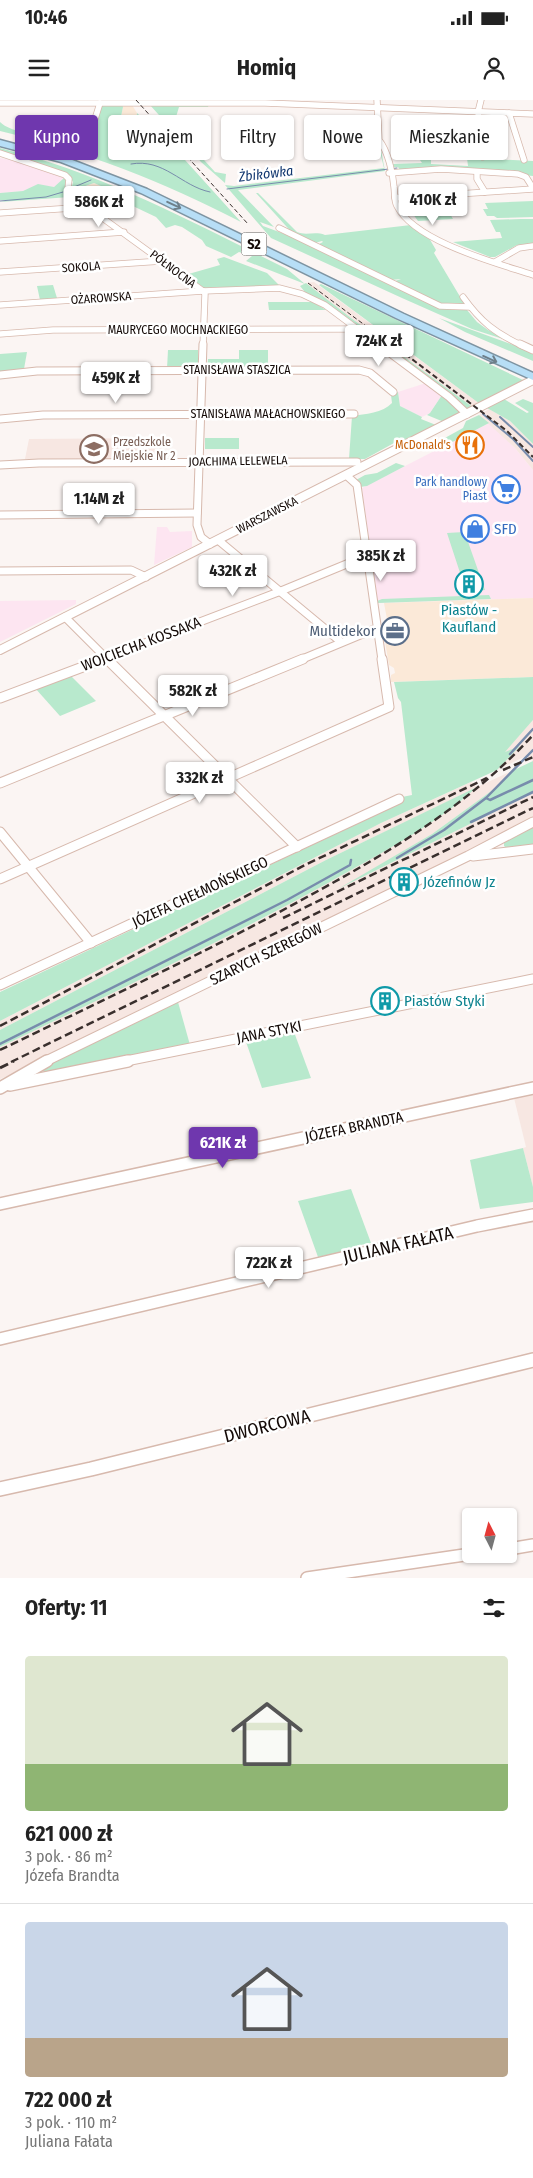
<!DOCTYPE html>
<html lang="pl">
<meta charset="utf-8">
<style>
:root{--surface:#fff;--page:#f2f2f2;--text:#222;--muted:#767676;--line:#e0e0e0;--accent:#6f37ae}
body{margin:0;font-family:"Fira Sans Condensed",sans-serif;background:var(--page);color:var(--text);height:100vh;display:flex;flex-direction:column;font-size:19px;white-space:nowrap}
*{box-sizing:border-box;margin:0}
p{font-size:16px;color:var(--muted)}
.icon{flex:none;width:28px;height:28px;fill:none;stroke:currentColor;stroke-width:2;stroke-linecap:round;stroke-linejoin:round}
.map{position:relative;height:1478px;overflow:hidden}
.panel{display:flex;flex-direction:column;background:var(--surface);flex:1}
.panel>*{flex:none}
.guide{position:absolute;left:15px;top:15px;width:504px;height:45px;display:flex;gap:10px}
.needle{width:32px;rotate:354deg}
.fabs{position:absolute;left:462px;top:1408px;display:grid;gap:10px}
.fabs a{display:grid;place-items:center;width:55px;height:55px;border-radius:5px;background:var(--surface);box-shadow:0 1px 4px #0004;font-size:25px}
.price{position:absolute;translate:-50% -42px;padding:0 11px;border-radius:5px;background:#fff;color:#222;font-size:16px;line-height:32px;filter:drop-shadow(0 1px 2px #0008)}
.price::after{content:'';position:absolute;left:50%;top:30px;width:15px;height:11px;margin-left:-8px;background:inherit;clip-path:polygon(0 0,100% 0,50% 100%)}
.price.selected{background:var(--accent);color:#fff}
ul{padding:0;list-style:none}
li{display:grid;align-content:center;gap:10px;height:265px;padding:0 25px}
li+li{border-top:1px solid var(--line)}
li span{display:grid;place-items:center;height:155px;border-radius:5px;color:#555}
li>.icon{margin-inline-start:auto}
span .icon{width:90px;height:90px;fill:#fffc;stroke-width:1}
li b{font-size:21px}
h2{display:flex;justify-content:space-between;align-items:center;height:60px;padding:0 25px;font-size:21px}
.tag{padding:0 18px;border-radius:5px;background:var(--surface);box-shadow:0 1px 4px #0004;font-size:18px;line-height:45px}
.tag.selected{background:var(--accent);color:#fff}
.status{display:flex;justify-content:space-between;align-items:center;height:35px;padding:0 25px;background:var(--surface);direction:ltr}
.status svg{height:14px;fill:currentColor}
header{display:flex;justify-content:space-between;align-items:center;height:65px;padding:0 25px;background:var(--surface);font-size:22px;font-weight:700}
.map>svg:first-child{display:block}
</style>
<div class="status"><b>10:46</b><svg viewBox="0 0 49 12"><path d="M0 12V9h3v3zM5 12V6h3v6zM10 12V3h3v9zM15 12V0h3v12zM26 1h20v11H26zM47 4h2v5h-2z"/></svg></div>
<header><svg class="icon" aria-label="menu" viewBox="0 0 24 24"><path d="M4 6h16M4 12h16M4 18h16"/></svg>Homiq<svg class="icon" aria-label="person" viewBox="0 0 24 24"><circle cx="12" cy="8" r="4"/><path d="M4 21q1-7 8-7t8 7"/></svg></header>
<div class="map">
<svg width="533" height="1478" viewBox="0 0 533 1478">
<rect width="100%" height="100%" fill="#fbf5f3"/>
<g fill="#fde5f1">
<polygon points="0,58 21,62 64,78 54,87 38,85 23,91 0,93"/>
<polygon points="426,283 442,295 430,313 422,317 400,306 398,292"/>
<polygon points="489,323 515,348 533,370 533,498 378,503 362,388"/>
<polygon points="157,427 167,427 170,432 192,431 192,447 154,465"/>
<polygon points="76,500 76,504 0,542 0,501"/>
</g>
<g fill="#fbe9d8">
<polygon points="122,4 132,5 137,13 132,59 113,55 123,7"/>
<polygon points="94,83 118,93 97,100 74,91"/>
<polygon points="533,498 533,577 391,582 391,575 395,573 394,568 389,565 383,530 389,530 384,503"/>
</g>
<g fill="#f7e7e2">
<polygon points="314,182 480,304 474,308 351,218 306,183"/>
<polygon points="489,309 510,321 533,344 533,370 515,348 479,315"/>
<polygon points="162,338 161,359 25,359 29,339"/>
<polygon points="533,620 533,661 526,656 497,670 519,647 503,653"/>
<polygon points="514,670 494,689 432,734 348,784 533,693 533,719 420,777 33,965 0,979 0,947 256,822 386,750 465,698 472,690 326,760 0,930 0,921 381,723 471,682 477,687"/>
<polygon points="533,994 533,1087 523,1048 526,1047 514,998"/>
</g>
<g fill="#b8e9cd">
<path d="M102,4H122L123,7L113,55L132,59L137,13L185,60L241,122C162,81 87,52 0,31V22C12,33 31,33 47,33L46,36L54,39H91Z"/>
<polygon points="209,4 208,7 179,7 176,17 190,23 171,24 215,72 226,74 225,83 201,62 150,5"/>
<polygon points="377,40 380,45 385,71 238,90 274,127 260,122 263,126 298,139 441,208 467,210 477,222 488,230 512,242 472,229 402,198 271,138 225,85 234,86 384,68"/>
<path d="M0,48C102,73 194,123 287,169L305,184L246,161L252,156L239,152L231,157L206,146L202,140L182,127L175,125L166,128L156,117L116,98L85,102L73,94H83L97,100L117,93L94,83L71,91L73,82L68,74L0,52Z"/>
<polygon points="414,48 414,52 431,55 431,64 468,66 467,58 533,61 533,76 440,67 400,70 398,67 394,67 393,64 422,63 420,60 417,60 417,54 415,53 413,54 416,59 412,60 409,52 412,52 413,49 406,49"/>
<polygon points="64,78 66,79 66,92 70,97 0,102 10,100 0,100 0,93 23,91 38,84 54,87"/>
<path d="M256,93H258L297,132C306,136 315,131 325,135L411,125L429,138L436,150L434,153L465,205L446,206L395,181L401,179L391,180L317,145L323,142L322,141L315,143L296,137Z"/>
<polygon points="533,101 533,117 497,118 494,116 487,116 483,109 488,109 485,103"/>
<polygon points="445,105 453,119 418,121 410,110 414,110 413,108 408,107"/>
<polygon points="521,119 533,119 533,144 517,145 495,157 490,157 453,142 502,138 500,132 496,132 490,120"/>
<polygon points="224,157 267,173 280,186 204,188 185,175 220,165 217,159"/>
<polygon points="306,183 351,218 474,308 465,308 355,224 305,192 300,186"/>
<polygon points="321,184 525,281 480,304 319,185"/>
<polygon points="53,185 57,198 40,200 37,186"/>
<polygon points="268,202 313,202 326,210 269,210"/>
<polygon points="439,218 533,252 533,261 465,232"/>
<polygon points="168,250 198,250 198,269 167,269"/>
<polygon points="239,250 268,250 268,269 207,269 208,259 239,259"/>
<polygon points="27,252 24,269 0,272 0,254"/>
<path d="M398,292L400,306L422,317L421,319L436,325L394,345V343L365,359H349L352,316C365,314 383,313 392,303L391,295Z"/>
<polygon points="442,295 460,310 459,315 444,322 427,315 430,313"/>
<polygon points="504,299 527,313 529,312 515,303 523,299 533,303 533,344 510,321 487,308"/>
<polygon points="479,315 489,323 439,349 439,343 443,339 463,328 466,321"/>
<rect x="205" y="338" width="34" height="11"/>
<polygon points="396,363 405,366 367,386 360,387 356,380 365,375 377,373"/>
<polygon points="481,431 472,436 473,439 467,439 485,490 474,491 473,482 465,482 464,485 447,433"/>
<polygon points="489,495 491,499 378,503 377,501 382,499"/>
<polygon points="70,575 96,601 60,616 35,588"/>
<polygon points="533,577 533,620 505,652 520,646 497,670 381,723 0,921 0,892 401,703 402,697 412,695 401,602 398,598 394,582"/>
<polygon points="533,661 533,693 338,789 432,734 494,689 514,670"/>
<path d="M477,687C433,727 379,754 328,783C221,842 110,894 0,947V930L326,760Z"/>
<polygon points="533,726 533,748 509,750 504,746 504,741"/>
<polygon points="178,902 190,945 46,975 42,968"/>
<polygon points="294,932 311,978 262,988 246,942"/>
<polygon points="523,1048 533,1087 533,1102 480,1109 470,1060"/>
<polygon points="351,1089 371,1143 355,1146 354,1149 318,1157 298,1101"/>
</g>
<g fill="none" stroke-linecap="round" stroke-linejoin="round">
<g stroke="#788cac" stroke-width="1">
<path d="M131,64C164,58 181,86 210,92"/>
<polyline points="74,87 91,80"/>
<polyline points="227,89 397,68"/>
<polyline points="0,101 46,97 63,92"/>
</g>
<g stroke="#788cac" stroke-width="2">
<polyline points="483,314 513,339 533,361"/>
<polyline points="500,317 533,347"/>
</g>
<g stroke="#788cac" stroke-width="2.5">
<polyline points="510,654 533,629"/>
<polyline points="486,698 490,700 533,680"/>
<polyline points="471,722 533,692"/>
<polyline points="397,758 444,730 486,698 533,650"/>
<polyline points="0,944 287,800 350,765 351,760"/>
</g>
<defs>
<g id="minor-far3">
<path d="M377,0L379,40C388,51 393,74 394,87C395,94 394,101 397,106C415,142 497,163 533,175"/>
<polyline points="481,0 478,12 483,57"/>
<polyline points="0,3 265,3 533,14"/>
<polyline points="509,13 524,60"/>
<polyline points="89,38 100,3"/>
<polyline points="0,53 65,75 69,79 68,89 71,95 203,191"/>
<polyline points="477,72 477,79 485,92"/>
<polyline points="389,73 441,69 518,74 526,77 533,88"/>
<polyline points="395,98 414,95 428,96 533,89"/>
<polyline points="0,113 87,107"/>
<polyline points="279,128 440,206 470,207"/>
<polyline points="0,141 124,132"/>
<polyline points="495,162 519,148 533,146"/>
<polyline points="0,172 162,161"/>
<polyline points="203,191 205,194 203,246"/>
<path d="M463,197C481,222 495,233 523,246"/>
<polyline points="0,205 203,191 279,188 302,194 325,205 380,246"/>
<polyline points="0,234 53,230 357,229"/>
</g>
<g id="minor-far2">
<polyline points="203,244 197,425 201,437 210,444"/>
<polyline points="378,244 449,297 467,314"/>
<polyline points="520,244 533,250"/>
<polyline points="0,275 37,271 359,270 370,273 393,292"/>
<polyline points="0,319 43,315 354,314"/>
<polyline points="0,365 39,363 357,362"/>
<polyline points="346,375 357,385 382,560"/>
<polyline points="0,415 197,413"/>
<polyline points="218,440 341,542"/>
<polyline points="0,471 131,470 146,477"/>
<polyline points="65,517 108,560"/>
<polyline points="100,560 281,491 366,456"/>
<polyline points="300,560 377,528"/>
</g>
<g id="minor-far1">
<polyline points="107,559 297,747"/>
<polyline points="0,598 104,559"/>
<polyline points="0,683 303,559"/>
<polyline points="0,732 91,843"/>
<polyline points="473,756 533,749"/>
<polyline points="0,779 389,607 382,559"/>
<polyline points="0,885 399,699"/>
<polyline points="44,962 468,756 533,722"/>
<polyline points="121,962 533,879"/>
</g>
<g id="minor">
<polyline points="10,985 128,961"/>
<polyline points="0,988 47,961"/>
<polyline points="0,1104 533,988"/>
<polyline points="0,1239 477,1126 533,1115"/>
<polyline points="509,1449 533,1445"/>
<polyline points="307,1478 471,1454"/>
</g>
<polyline id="tertiary-far1" points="0,550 533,280"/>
<polyline id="tertiary" points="0,1389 91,1369 533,1260"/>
<polygon id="motorway" points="0,40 67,58 147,89 404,214 533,273 533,280 396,218 141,93 61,62 0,46"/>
</defs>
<use href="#minor-far3" stroke="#d7b9ad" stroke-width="7"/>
<use href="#minor-far2" stroke="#d7b9ad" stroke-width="9"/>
<use href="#minor-far1" stroke="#d7b9ad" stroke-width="11"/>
<use href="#minor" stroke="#d7b9ad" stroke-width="14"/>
<use href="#tertiary-far1" stroke="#d7b9ad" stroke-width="10"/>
<use href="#tertiary" stroke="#d7b9ad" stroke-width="16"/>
<use href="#motorway" stroke="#7e94a2" stroke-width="3"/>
<use href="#minor-far3" stroke="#fff" stroke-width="5.5"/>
<use href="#minor-far2" stroke="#fff" stroke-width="7"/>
<use href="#minor-far1" stroke="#fff" stroke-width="9"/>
<use href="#minor" stroke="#fff" stroke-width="11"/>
<use href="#tertiary-far1" stroke="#fff" stroke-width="8"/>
<use href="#tertiary" stroke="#fff" stroke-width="13"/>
<use href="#motorway" fill="#b7def6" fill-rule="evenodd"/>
<g stroke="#392f2d" stroke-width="1" stroke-dasharray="4.5 2.5" stroke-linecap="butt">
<polyline points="136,0 248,124"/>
<polyline points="308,183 393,246"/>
</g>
<polyline stroke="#392f2d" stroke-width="2" stroke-dasharray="5.5 3" stroke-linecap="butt" points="392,244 507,331 533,357"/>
<g stroke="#392f2d" stroke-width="2.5" stroke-dasharray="8 4" stroke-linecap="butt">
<polyline points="503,670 533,657"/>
<polyline points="283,818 533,697"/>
<polyline points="0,926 305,765 487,678"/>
<path d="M0,950C103,900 207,852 307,797C390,752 469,705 533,635"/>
<polyline points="11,962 533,708"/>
</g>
<polyline stroke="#392f2d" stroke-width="3" stroke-dasharray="9 5" stroke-linecap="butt" points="0,968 14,961"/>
</g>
<defs><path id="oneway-shaft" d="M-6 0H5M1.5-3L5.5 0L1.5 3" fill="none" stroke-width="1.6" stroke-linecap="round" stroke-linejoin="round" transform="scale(1.25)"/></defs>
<g stroke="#6e7f8a">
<use href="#oneway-shaft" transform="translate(174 105) rotate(25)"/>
<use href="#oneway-shaft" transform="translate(490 259) rotate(24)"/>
</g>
<defs>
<symbol id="restaurant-ring" viewBox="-11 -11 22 22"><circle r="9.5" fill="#fff" stroke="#e8710a" stroke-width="1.5"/><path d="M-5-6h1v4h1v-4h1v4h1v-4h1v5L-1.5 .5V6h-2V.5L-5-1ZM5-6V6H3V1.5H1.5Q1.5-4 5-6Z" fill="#e8710a"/></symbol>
<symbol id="school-ring" viewBox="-11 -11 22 22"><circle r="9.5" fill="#fff" stroke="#8d6e63" stroke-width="1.5"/><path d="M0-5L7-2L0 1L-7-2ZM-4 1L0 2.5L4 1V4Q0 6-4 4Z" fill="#8d6e63"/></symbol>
<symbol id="supermarket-ring" viewBox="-11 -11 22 22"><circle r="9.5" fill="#fff" stroke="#3f7fe0" stroke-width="1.5"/><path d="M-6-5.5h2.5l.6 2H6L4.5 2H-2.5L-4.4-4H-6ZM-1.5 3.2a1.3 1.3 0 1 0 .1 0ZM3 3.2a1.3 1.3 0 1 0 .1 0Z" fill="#3f7fe0"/></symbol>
<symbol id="shop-ring" viewBox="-11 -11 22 22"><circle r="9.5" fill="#fff" stroke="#3f7fe0" stroke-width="1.5"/><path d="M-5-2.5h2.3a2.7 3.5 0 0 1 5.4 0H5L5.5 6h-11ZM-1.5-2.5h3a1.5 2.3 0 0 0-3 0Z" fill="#3f7fe0"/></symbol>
<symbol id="building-ring" viewBox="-11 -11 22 22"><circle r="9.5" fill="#fff" stroke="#0f9aa8" stroke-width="1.5"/><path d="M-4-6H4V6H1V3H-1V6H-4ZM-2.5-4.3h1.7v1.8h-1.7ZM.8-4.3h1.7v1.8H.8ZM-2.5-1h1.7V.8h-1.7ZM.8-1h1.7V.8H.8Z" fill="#0f9aa8"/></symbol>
<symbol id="office-ring" viewBox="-11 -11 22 22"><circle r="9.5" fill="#fff" stroke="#5c6f8a" stroke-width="1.5"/><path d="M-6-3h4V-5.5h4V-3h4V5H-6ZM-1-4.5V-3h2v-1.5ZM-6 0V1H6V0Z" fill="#5c6f8a"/></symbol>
</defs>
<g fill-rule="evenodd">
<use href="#restaurant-ring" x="454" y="329" width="32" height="32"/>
<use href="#school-ring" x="78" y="333" width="32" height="32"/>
<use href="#supermarket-ring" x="490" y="373" width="32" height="32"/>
<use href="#shop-ring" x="459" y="413" width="32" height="32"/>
<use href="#building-ring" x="453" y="468" width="32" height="32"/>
<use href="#office-ring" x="379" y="515" width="32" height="32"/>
<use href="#building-ring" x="388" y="766" width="32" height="32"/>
<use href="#building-ring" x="369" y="885" width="32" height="32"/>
</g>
<g text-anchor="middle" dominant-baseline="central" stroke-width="5" stroke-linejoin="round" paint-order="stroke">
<g font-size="12" fill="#140a07" stroke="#fff">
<text transform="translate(81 167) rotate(-4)">SOKOLA</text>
<text transform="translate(173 169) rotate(37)">PÓŁNOCNA</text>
<text transform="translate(101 198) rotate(-4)">OŻAROWSKA</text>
<text x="178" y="230">MAURYCEGO MOCHNACKIEGO</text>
<text x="237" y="270">STANISŁAWA STASZICA</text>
<text x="268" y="314">STANISŁAWA MAŁACHOWSKIEGO</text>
<text transform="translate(238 361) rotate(-1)">JOACHIMA LELEWELA</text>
<text transform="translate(267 415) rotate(-27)">WARSZAWSKA</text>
</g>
<g font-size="12" fill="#785e54" stroke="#fff" text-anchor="start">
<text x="113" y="342">Przedszkole<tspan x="113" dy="14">Miejskie Nr 2</tspan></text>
</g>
<g font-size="12" fill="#c56008" stroke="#fff" text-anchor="end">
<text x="451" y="345">McDonald's</text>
</g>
<g font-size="12" fill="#366cbe" stroke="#fff" text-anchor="end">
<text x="487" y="382">Park handlowy<tspan x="487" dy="14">Piast</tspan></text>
</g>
<g font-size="14" font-style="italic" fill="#123770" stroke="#fff">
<text transform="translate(266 74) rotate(-7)">Żbikówka</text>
</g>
<rect fill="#fff" stroke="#5a5451" stroke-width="1" x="241.5" y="132.5" width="25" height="23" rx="4"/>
<g font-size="14" font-weight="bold" fill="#140a07">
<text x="254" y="144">S2</text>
</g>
<g font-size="15" fill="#366cbe" stroke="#fff" text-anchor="start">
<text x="494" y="429">SFD</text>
</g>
<g font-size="15" fill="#0d838f" stroke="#fff" text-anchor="start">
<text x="469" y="510" text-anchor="middle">Piastów -<tspan x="469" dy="17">Kaufland</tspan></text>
<text x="423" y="782">Józefinów Jz</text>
<text x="404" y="901">Piastów Styki</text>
</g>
<g font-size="15" fill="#4e5e75" stroke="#fff" text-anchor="end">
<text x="376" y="531">Multidekor</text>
</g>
<g font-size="15" fill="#140a07" stroke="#fff">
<text transform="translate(141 544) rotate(-21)">WOJCIECHA KOSSAKA</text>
<text transform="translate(200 792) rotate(-25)">JÓZEFA CHEŁMOŃSKIEGO</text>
<text transform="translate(266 854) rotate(-26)">SZARYCH SZEREGÓW</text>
<text transform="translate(269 932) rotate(-11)">JANA STYKI</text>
<text transform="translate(354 1027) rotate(-12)">JÓZEFA BRANDTA</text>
</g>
<g font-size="18" fill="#140a07" stroke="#fff">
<text transform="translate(398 1145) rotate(-13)">JULIANA FAŁATA</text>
<text transform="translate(267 1326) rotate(-14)">DWORCOWA</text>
</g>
</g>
</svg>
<div class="fabs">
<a><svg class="needle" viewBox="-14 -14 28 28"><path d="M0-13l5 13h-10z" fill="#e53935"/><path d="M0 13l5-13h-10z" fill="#767676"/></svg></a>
</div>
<b class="price" style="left:433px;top:126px">410K zł</b>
<b class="price" style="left:99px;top:128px">586K zł</b>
<b class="price" style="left:379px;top:267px">724K zł</b>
<b class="price" style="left:116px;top:304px">459K zł</b>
<b class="price" style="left:99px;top:425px">1.14M zł</b>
<b class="price" style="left:381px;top:482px">385K zł</b>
<b class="price" style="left:233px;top:497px">432K zł</b>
<b class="price" style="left:193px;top:617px">582K zł</b>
<b class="price" style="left:200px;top:704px">332K zł</b>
<b class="price selected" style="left:223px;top:1069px">621K zł</b>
<b class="price" style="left:269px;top:1189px">722K zł</b>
<div class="guide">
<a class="tag selected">Kupno</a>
<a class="tag">Wynajem</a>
<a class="tag">Filtry</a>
<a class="tag">Nowe</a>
<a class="tag">Mieszkanie</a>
</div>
</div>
<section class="panel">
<h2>Oferty: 11<svg class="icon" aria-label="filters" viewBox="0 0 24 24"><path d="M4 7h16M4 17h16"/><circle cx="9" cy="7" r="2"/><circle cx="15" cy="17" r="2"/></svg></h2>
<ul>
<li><span style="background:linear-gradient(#dfe7d0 70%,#8fb573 0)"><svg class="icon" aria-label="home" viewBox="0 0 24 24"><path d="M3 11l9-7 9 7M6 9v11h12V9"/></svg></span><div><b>621 000 zł</b><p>3 pok. · 86 m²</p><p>Józefa Brandta</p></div></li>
<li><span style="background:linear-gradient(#c9d6e8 75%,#b9a48a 0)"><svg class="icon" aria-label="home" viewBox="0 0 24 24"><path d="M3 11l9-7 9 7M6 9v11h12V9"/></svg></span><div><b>722 000 zł</b><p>3 pok. · 110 m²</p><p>Juliana Fałata</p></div></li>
</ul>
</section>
